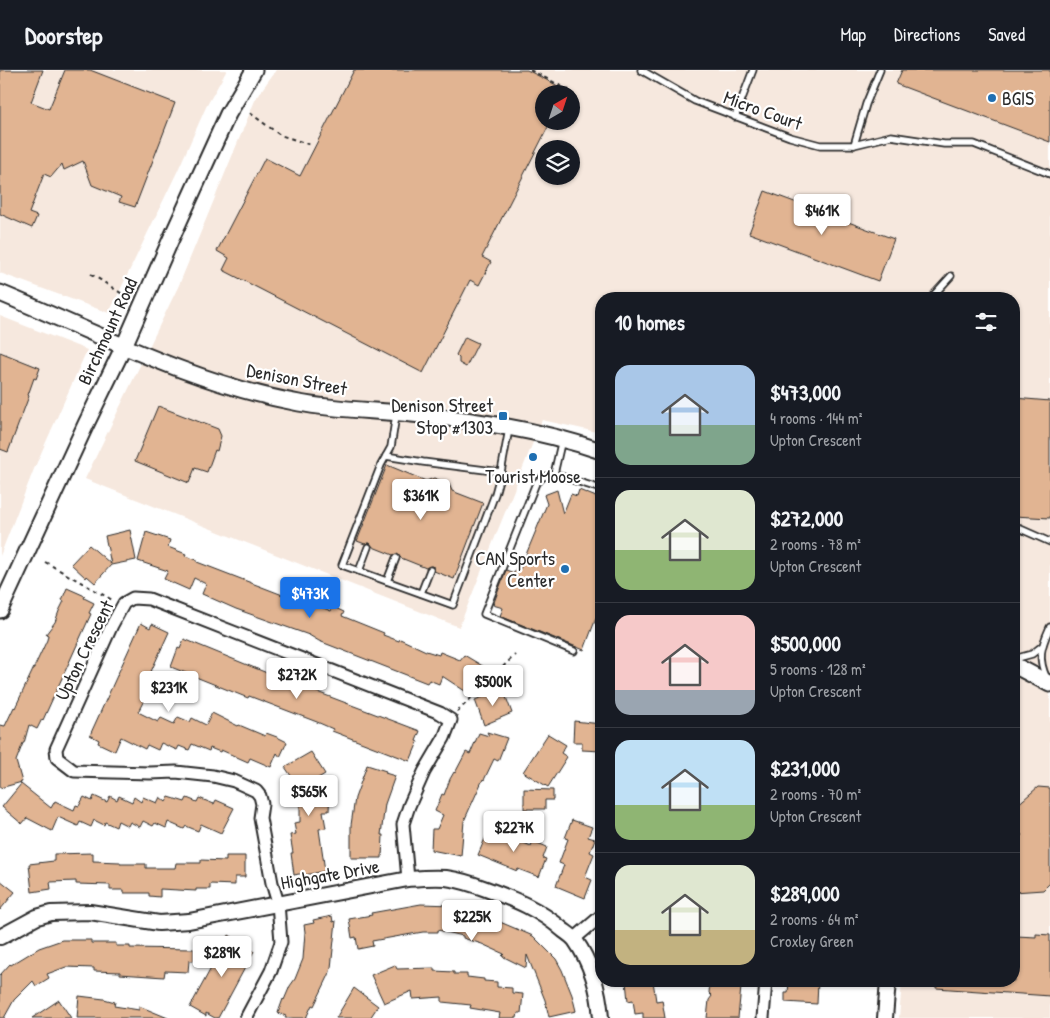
<!DOCTYPE html>
<meta charset="utf-8">
<style>
:root{--surface:#171b24;--page:#242831;--text:#f1f3f6;--muted:#9ea1a6;--line:#363941;--accent:#1a73e8}
body{margin:0;font-family:"Patrick Hand",sans-serif;background:var(--page);color:var(--text);height:100vh;display:flex;flex-direction:column;font-size:19px;white-space:nowrap}
*{box-sizing:border-box;margin:0}
p{font-size:16px;color:var(--muted)}
.icon{flex:none;width:28px;height:28px;fill:none;stroke:currentColor;stroke-width:2;stroke-linecap:round;stroke-linejoin:round}
.map{position:relative;flex:1;overflow:hidden}
.side{position:absolute;left:595px;top:222px;width:425px;height:695px;display:flex;flex-direction:column;background:var(--surface);border-radius:20px;box-shadow:0 1px 4px #0004}
.side>*{flex:none}
.needle{width:32px;rotate:39deg}
.controls{position:absolute;left:535px;top:15px;display:grid;gap:10px}
.controls a{display:grid;place-items:center;width:45px;height:45px;border-radius:50%;background:var(--surface);box-shadow:0 1px 4px #0004;font-size:25px}
.price{position:absolute;translate:-50% -42px;padding:0 11px;border-radius:5px;background:#fff;color:#222;font-size:16px;line-height:32px;filter:drop-shadow(0 1px 2px #0008)}
.price::after{content:'';position:absolute;left:50%;top:30px;width:15px;height:11px;margin-left:-8px;background:inherit;clip-path:polygon(0 0,100% 0,50% 100%)}
.price.current{background:var(--accent);color:#fff}
ul{padding:0;list-style:none}
li{display:flex;align-items:center;gap:15px;height:125px;padding:0 20px}
li+li{border-top:1px solid var(--line)}
li span{display:grid;place-items:center;flex:none;width:140px;height:100px;border-radius:15px;color:#555}
li>.icon{margin-inline-start:auto}
span .icon{width:60px;height:60px;fill:#fffc;stroke-width:1}
li b{font-size:21px}
h2{display:flex;justify-content:space-between;align-items:center;height:60px;padding:0 20px;font-size:21px}
header{display:flex;align-items:center;gap:30px;box-sizing:border-box;height:70px;padding:0 25px;background:var(--surface);border-bottom:1px solid var(--line)}
header strong{font-size:24px}
nav{display:flex;gap:28px;margin-inline-start:auto;font-size:18px}
.map>svg:first-child{display:block}
</style>
<header>
<strong>Doorstep</strong>
<nav><a>Map</a><a>Directions</a><a>Saved</a></nav>
</header>
<div class="map">
<svg width="1050" height="948" viewBox="0 0 1050 948">
<rect width="100%" height="100%" fill="#fff"/>
<filter id="ink" filterUnits="userSpaceOnUse"><feTurbulence type="fractalNoise" baseFrequency=".02" numOctaves="2"/><feDisplacementMap in="SourceGraphic" scale="10" xChannelSelector="R" yChannelSelector="G"/><feConvolveMatrix kernelMatrix="1 2 1 2 8 2 1 2 1" color-interpolation-filters="sRGB"/></filter>
<g filter="url(#ink)">
<g fill="#f6e8de" fill-rule="evenodd">
<polygon points="0,0 227,0 206,37 178,100 109,243 0,203"/>
<path d="M276,0H1050V948H899L902,911H1014V229H601V363L542,350L459,557L85,409L179,215L256,28ZM544,24H571V51H544ZM544,79H571V106H544Z"/>
<polygon points="0,246 87,280 34,399 0,486"/>
</g>
<g fill="#e1b492" stroke="#2b2b2b">
<polygon points="0,0 43,0 31,32 49,39 65,0 90,0 175,33 135,137 119,132 121,127 92,115 83,91 64,100 62,94 51,107 44,104 29,143 37,146 32,158 0,144"/>
<polygon points="354,0 527,0 574,24 544,24 544,51 551,51 482,187 491,192 479,215 470,210 423,303 223,200 229,188 217,181 265,88 300,106"/>
<polygon points="902,0 1050,0 1050,72 896,14"/>
<polygon points="765,121 894,169 878,211 749,163"/>
<polygon points="465,267 478,273 466,297 459,293 459,288 456,285"/>
<polygon points="0,282 40,298 36,309 34,308 28,325 29,326 8,382 0,379"/>
<polygon points="1014,328 1050,331 1050,448 1014,446"/>
<polygon points="158,336 218,359 221,366 217,381 215,380 207,402 195,398 189,413 135,391"/>
<polygon points="387,395 426,411 434,408 449,414 452,421 483,433 454,509 434,501 434,497 431,496 426,498 401,488 397,484 393,485 373,477 370,473 365,474 357,471"/>
<polygon points="557,420 563,444 571,424 577,426 579,420 601,429 601,535 584,580 500,546 503,538 493,535 506,500 514,503 516,498 520,499 547,434 544,425"/>
<polygon points="130,460 136,490 111,495 95,513 87,506 86,508 71,494 89,475 111,494 105,466"/>
<polygon points="146,462 170,470 168,477 186,484 185,486 197,490 197,492 293,529 295,524 304,528 303,530 331,541 333,537 344,542 342,546 384,563 383,565 399,571 400,569 426,581 439,585 440,582 460,590 464,585 486,598 468,623 442,606 439,614 429,610 427,613 319,571 309,565 236,539 202,524 206,514 194,508 189,520 164,509 168,501 138,491"/>
<polygon points="67,518 85,526 84,528 94,533 89,543 91,544 43,650 42,649 37,659 29,655 24,673 23,673 16,691 22,712 0,718 0,655 5,656 14,637 15,638 47,570 48,565 46,564 55,552 59,541 64,531 62,530"/>
<polygon points="141,553 150,558 152,554 169,562 149,606 155,609 138,642 158,652 161,648 174,654 178,647 190,652 192,648 206,655 212,643 238,656 239,655 265,666 266,663 277,667 287,672 280,687 277,683 271,697 250,688 248,692 221,680 220,682 210,678 209,681 192,674 189,680 179,676 177,680 161,673 158,680 147,675 145,679 121,667 115,681 98,673 99,670 90,665"/>
<polygon points="184,569 267,603 420,661 416,671 418,672 410,691 332,661 333,659 317,652 249,626 248,628 171,597 178,578 180,579"/>
<polygon points="503,619 512,643 484,655 475,630"/>
<polygon points="574,651 601,654 601,681 582,680 582,672 573,672"/>
<polygon points="487,662 507,668 498,691 494,689 484,710 483,709 464,751 461,786 431,780 432,759 437,759 443,745 435,741 442,724 444,725 450,709 454,702 455,703 466,682 470,684 479,663 489,666"/>
<polygon points="548,664 566,675 561,683 567,687 548,717 523,702"/>
<polygon points="311,682 325,704 303,717 330,717 329,741 323,741 326,758 319,759 325,801 305,805 304,803 294,805 291,783 293,783 290,765 296,764 294,753 300,752 300,719 285,697"/>
<polygon points="367,695 386,701 385,703 395,706 385,734 381,765 383,765 382,788 351,788 351,755 355,728"/>
<polygon points="21,714 51,738 55,731 74,740 76,735 79,736 84,727 92,731 94,726 107,732 110,726 117,730 119,726 132,732 134,727 141,732 143,727 157,733 160,727 166,732 169,727 185,732 187,728 197,732 199,728 214,734 216,730 234,738 221,763 201,754 198,761 186,756 184,759 168,752 166,758 155,753 153,756 143,751 140,757 130,752 128,756 118,751 116,757 105,752 104,755 94,750 91,757 80,752 78,756 58,747 52,761 27,748 22,754 2,737"/>
<polygon points="1038,717 1050,718 1050,813 1043,820 1014,822 1014,773 1022,765 1014,757 1016,736"/>
<polygon points="524,719 553,720 553,730 545,730 545,739 524,739"/>
<polygon points="572,750 592,757 588,767 595,769 590,782 594,784 585,807 592,810 585,828 556,816 564,795 559,793 568,769 565,768"/>
<polygon points="489,759 531,776 533,771 547,777 543,788 546,789 539,807 518,799 517,801 478,785"/>
<polygon points="93,783 93,791 120,792 120,794 146,794 146,798 175,798 176,793 201,793 201,790 226,791 226,786 245,786 245,807 235,807 235,815 210,814 210,819 196,819 196,821 160,819 160,827 149,826 149,823 124,823 124,820 110,820 110,815 76,814 76,811 50,812 51,819 32,822 29,794 54,791 54,784"/>
<polygon points="0,810 15,822 0,840"/>
<polygon points="421,834 454,835 453,840 456,841 458,836 467,838 533,866 556,889 562,900 572,925 576,941 549,947 545,930 527,885 526,898 502,886 504,884 482,874 463,868 463,866 438,860 438,862 423,862 372,871 373,876 358,879 356,867 352,868 349,849 372,845 371,843"/>
<polygon points="332,846 333,852 336,851 331,898 329,905 314,936 312,935 306,948 285,948 286,946 278,943 283,929 284,930 290,916 295,909 303,889 305,862 304,855 314,853 313,850"/>
<polygon points="1036,864 1050,865 1050,926 936,918 936,911 1014,911 1014,869 1016,869 1016,866 1036,867"/>
<polygon points="229,865 254,881 218,948 215,948 206,943 206,946 190,937"/>
<polygon points="62,870 91,870 91,873 116,873 116,876 130,876 130,878 194,879 194,891 189,891 188,902 165,901 164,907 120,904 120,902 94,901 94,898 66,897 47,904 49,908 36,916 33,911 14,930 4,948 0,948 0,905 10,894 11,895 39,878"/>
<polygon points="395,895 397,899 434,898 434,901 454,902 454,904 467,904 467,907 484,909 484,911 497,912 497,917 512,918 512,923 523,924 521,943 518,943 517,948 499,948 500,943 470,938 471,935 442,932 442,927 413,929 412,921 384,933 371,905"/>
<polygon points="626,911 653,911 656,931 662,930 665,948 643,948 643,943 635,944 633,930 628,931"/>
<polygon points="710,911 733,911 733,917 741,917 738,948 707,948 709,930 712,926 709,923"/>
<polygon points="789,911 818,911 817,934 785,932 785,923 788,923"/>
<polygon points="354,918 378,936 370,948 336,948"/>
<polygon points="79,926 104,929 115,932 114,936 139,940 139,936 168,948 77,948"/>
<polygon points="59,930 71,948 32,948"/>
</g>
<g fill="none" stroke-linecap="round" stroke-linejoin="round">
<defs>
<g id="service">
<polyline points="641,0 695,31 790,67 820,75 854,75 891,66 944,74 974,74 1050,104"/>
<polyline points="735,47 753,0"/>
<polyline points="854,75 866,34 880,0"/>
<polyline points="930,229 951,206"/>
<polyline points="396,345 391,377 386,386 423,392 501,402 509,359"/>
<polyline points="386,386 381,395 342,495 453,535 495,424 501,402"/>
<polyline points="554,404 562,369"/>
<polyline points="1014,456 1050,472"/>
<polyline points="359,501 368,477"/>
<polyline points="387,511 396,488"/>
<polyline points="421,523 430,500"/>
<polyline points="574,581 484,544 536,413 543,407 554,404 601,419"/>
<polyline points="1014,589 1032,584 1041,577"/>
<path d="M1047,609C1037,588 1041,577 1050,557"/>
</g>
<g id="minor">
<polyline points="574,869 601,846"/>
<polyline points="246,948 271,901 281,872 278,833 272,813 260,748 262,734 260,726 256,721 234,711 213,706 176,702 150,703 74,701 57,688 56,679 112,555 124,533 133,528 149,529 440,643 451,650 444,668 424,702 409,736 403,754 408,809"/>
<polyline points="763,948 766,911"/>
</g>
<g id="tertiary">
<path d="M0,867L37,847L51,843L90,842L159,853L189,851L408,809C421,808 433,807 446,808C460,810 473,814 486,819C516,830 539,839 563,860C567,863 572,866 575,870C591,893 599,920 601,948"/>
<polyline points="885,948 888,911"/>
</g>
<g id="secondary">
<path d="M0,223C97,263 194,314 299,333C336,340 374,340 412,344C477,350 540,360 601,381"/>
<polyline points="0,540 86,354 124,276 171,169 228,44 254,0"/>
<polyline points="1014,595 1050,614"/>
</g>
</defs>
<use href="#service" stroke="#2b2b2b" stroke-width="9"/>
<use href="#minor" stroke="#2b2b2b" stroke-width="15"/>
<use href="#tertiary" stroke="#2b2b2b" stroke-width="18"/>
<use href="#secondary" stroke="#2b2b2b" stroke-width="19"/>
<g stroke="#2b2b2b" stroke-width="2" stroke-dasharray="4 4" stroke-linecap="butt">
<polyline points="530,0 569,20"/>
<polyline points="250,43 280,65 311,75"/>
<polyline points="91,204 124,225"/>
<polyline points="45,492 114,531"/>
<polyline points="457,642 515,585"/>
</g>
<use href="#service" stroke="#fff" stroke-width="5.5"/>
<use href="#minor" stroke="#fff" stroke-width="11"/>
<use href="#tertiary" stroke="#fff" stroke-width="14"/>
<use href="#secondary" stroke="#fff" stroke-width="15"/>
</g>
</g>
<g fill="#1f6fb2" stroke="#fff" stroke-width="2">
<circle cx="992" cy="28" r="5"/>
<rect x="498" y="341" width="10" height="10" rx="2.5"/>
<circle cx="533" cy="387" r="5"/>
<circle cx="565" cy="499" r="5"/>
</g>
<g text-anchor="middle" dominant-baseline="central" stroke-width="4.5" stroke-linejoin="round" paint-order="stroke">
<g font-size="19" fill="#2b2b2b" stroke="#fff" text-anchor="end">
<text x="1002" y="28" text-anchor="start">BGIS</text>
<text x="493" y="335">Denison Street<tspan x="493" dy="22">Stop #1303</tspan></text>
<text x="533" y="406" text-anchor="middle">Tourist Moose</text>
<text x="555" y="488">CAN Sports<tspan x="555" dy="22">Center</tspan></text>
</g>
<g font-size="19" fill="#2b2b2b" stroke="#fff">
<text transform="translate(763 40) rotate(20)">Micro Court</text>
<text transform="translate(107 261) rotate(-65)">Birchmount Road</text>
<text transform="translate(297 309) rotate(11)">Denison Street</text>
<text transform="translate(84 580) rotate(-64)">Upton Crescent</text>
<text transform="translate(330 804) rotate(-10)">Highgate Drive</text>
</g>
</g>
</svg>
<div class="controls">
<a><svg class="needle" viewBox="-14 -14 28 28"><path d="M0-13l5 13h-10z" fill="#e53935"/><path d="M0 13l5-13h-10z" fill="#9ea1a6"/></svg></a>
<a><svg class="icon" aria-label="layers" viewBox="0 0 24 24"><path d="M12 4l9 5-9 5-9-5zM3 14l9 5 9-5"/></svg></a>
</div>
<b class="price" style="left:822px;top:166px">$461K</b>
<b class="price" style="left:421px;top:451px">$361K</b>
<b class="price current" style="left:310px;top:549px">$473K</b>
<b class="price" style="left:297px;top:630px">$272K</b>
<b class="price" style="left:493px;top:637px">$500K</b>
<b class="price" style="left:169px;top:643px">$231K</b>
<b class="price" style="left:309px;top:747px">$565K</b>
<b class="price" style="left:514px;top:783px">$227K</b>
<b class="price" style="left:472px;top:872px">$225K</b>
<b class="price" style="left:222px;top:908px">$289K</b>
<section class="side">
<h2>10 homes<svg class="icon" aria-label="filters" viewBox="0 0 24 24"><path d="M4 7h16M4 17h16"/><circle cx="9" cy="7" r="2"/><circle cx="15" cy="17" r="2"/></svg></h2>
<ul>
<li><span style="background:linear-gradient(#a9c7e8 60%,#7fa58c 0)"><svg class="icon" aria-label="home" viewBox="0 0 24 24"><path d="M3 11l9-7 9 7M6 9v11h12V9"/></svg></span><div><b>$473,000</b><p>4 rooms · 144 m²</p><p>Upton Crescent</p></div></li>
<li><span style="background:linear-gradient(#dfe7d0 60%,#8fb573 0)"><svg class="icon" aria-label="home" viewBox="0 0 24 24"><path d="M3 11l9-7 9 7M6 9v11h12V9"/></svg></span><div><b>$272,000</b><p>2 rooms · 78 m²</p><p>Upton Crescent</p></div></li>
<li><span style="background:linear-gradient(#f6c9c9 75%,#9aa5b1 0)"><svg class="icon" aria-label="home" viewBox="0 0 24 24"><path d="M3 11l9-7 9 7M6 9v11h12V9"/></svg></span><div><b>$500,000</b><p>5 rooms · 128 m²</p><p>Upton Crescent</p></div></li>
<li><span style="background:linear-gradient(#bfe0f5 65%,#8fb573 0)"><svg class="icon" aria-label="home" viewBox="0 0 24 24"><path d="M3 11l9-7 9 7M6 9v11h12V9"/></svg></span><div><b>$231,000</b><p>2 rooms · 70 m²</p><p>Upton Crescent</p></div></li>
<li><span style="background:linear-gradient(#dfe7d0 65%,#c2b280 0)"><svg class="icon" aria-label="home" viewBox="0 0 24 24"><path d="M3 11l9-7 9 7M6 9v11h12V9"/></svg></span><div><b>$289,000</b><p>2 rooms · 64 m²</p><p>Croxley Green</p></div></li>
</ul>
</section>
</div>
